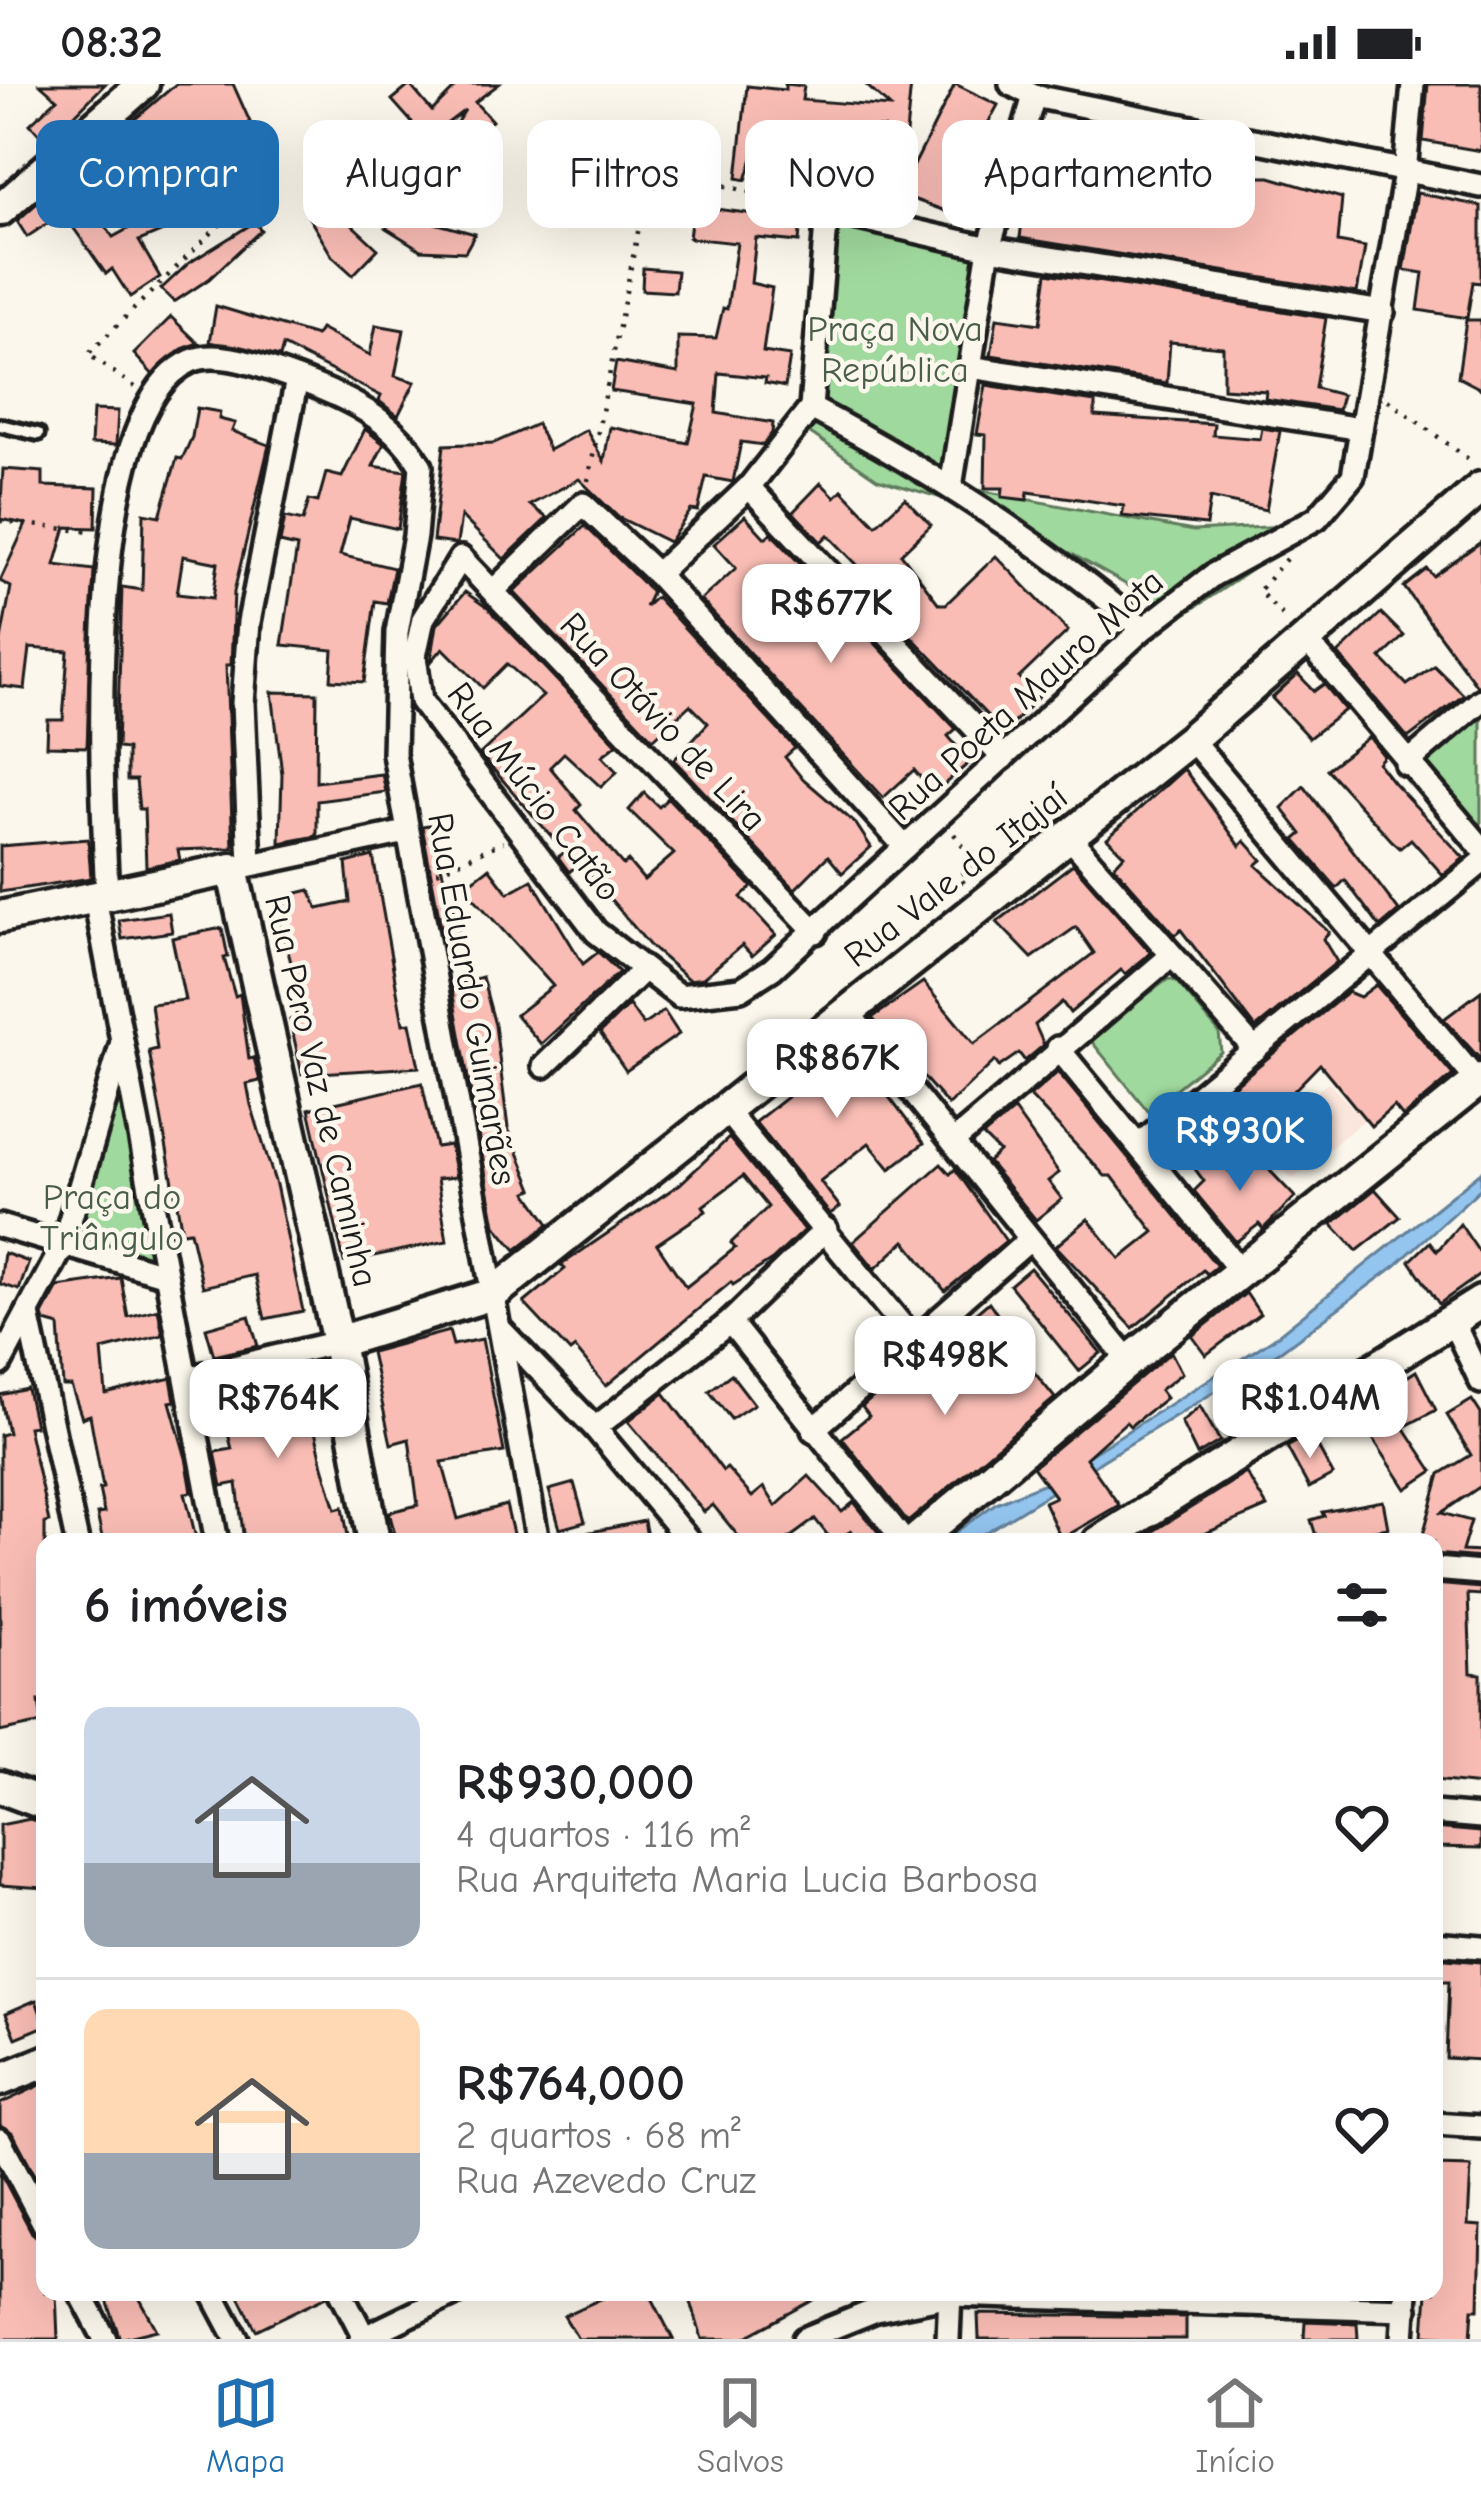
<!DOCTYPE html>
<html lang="pt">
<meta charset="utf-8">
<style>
:root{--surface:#fff;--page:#f2f2f2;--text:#202124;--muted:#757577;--line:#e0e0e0;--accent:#1f6fb2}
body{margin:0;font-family:"Comic Neue",sans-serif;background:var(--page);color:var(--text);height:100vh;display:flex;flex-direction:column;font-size:45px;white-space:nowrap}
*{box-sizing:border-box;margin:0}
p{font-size:39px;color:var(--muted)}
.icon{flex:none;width:66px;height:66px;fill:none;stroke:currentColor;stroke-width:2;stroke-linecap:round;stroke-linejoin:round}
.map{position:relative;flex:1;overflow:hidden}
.panel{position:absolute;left:36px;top:1449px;width:1407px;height:768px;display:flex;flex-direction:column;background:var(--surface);border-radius:24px;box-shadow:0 12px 48px #0002}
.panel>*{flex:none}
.banner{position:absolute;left:36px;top:36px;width:1410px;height:108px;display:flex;gap:24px}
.price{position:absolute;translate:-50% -102px;padding:0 27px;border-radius:24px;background:#fff;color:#222;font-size:39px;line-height:78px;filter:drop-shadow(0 3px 6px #0008)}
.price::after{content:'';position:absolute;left:50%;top:72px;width:36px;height:27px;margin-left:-18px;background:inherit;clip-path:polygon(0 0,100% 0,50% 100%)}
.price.on{background:var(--accent);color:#fff}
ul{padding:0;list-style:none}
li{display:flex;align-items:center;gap:36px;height:300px;padding:0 48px}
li+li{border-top:3px solid var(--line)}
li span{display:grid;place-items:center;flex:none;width:336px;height:240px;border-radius:24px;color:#555}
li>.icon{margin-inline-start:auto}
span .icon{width:144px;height:144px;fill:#fffc;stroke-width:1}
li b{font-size:51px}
h2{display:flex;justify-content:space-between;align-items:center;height:144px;padding:0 48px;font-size:51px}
.chip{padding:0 42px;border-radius:24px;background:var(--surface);box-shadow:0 12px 48px #0002;font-size:42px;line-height:108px}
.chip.on{background:var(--accent);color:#fff}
.status{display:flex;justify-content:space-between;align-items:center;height:84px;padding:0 60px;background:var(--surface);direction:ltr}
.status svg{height:33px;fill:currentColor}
.tabs{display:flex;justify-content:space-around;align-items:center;height:168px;border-top:3px solid var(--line);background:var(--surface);font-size:33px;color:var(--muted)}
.tabs a{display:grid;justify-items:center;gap:6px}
.tabs .on{color:var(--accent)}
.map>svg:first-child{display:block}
</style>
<div class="status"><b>08:32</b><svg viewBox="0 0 49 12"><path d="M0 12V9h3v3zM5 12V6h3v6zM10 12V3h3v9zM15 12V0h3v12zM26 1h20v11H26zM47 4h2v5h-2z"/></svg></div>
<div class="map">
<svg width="1481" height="2255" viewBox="0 0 1481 2255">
<rect width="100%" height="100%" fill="#fbf7ec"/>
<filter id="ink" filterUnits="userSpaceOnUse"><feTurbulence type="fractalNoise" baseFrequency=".00833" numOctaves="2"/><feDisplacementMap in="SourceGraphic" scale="24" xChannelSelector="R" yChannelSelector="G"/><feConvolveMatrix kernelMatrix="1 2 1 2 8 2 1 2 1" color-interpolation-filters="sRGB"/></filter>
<g filter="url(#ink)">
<g fill="#fae6dc">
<polygon points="1328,998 1364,1036 1293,1095 1256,1061"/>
<polygon points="1209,1014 1255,1068 1230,1088 1184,1035"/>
</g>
<g fill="#a0d99e" stroke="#5e7a5d" stroke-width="3">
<polygon points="834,125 994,159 952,401 1193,447 1320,440 1182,532 1006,433 877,395 809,348 807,338"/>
<polygon points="1481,623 1481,748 1423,677"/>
<polygon points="1168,895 1176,897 1219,948 1221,968 1148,1027 1092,958 1096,949"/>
<polygon points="124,951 166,1191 62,1164"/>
</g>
<polygon fill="#93c5ef" stroke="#63819b" stroke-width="3" points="1481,1088 1481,1104 1395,1182 1281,1267 970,1458 942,1458 996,1419 1047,1398 1273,1255"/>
<g fill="#f9bdb5" stroke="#1c1c1c" stroke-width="3" fill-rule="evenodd">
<polygon points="40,0 105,0 47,59 30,40 57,15"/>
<polygon points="176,0 233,0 258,56 233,68 251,110 139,157 160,193 130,213 112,185 106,190 63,129 27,153 17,137 61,98 82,109 113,153 160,127 155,115 201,96 177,47 152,69 143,59 108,84 112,91 94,107 74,87"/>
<polygon points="459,0 499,0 475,18 492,37 429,94 423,89 465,26 404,72 396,63 416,43 392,16 410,1 432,27"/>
<path d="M785,0L804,2L802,16L890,23L865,0H911L900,109L955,0L998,21L986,43L999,48L962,133L877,102L873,122L808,110L820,48L763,43L746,96L737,94L747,2L785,6ZM843,43L883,44L877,100L833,91L835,81L826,79Z"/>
<polygon points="1428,0 1481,0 1481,67 1423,57"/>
<polygon points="361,54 384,87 334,124 378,165 353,191 332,172 308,132 319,126 309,103"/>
<polygon points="1048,62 1100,71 1161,71 1246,87 1245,93 1270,93 1342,114 1338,158 1365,163 1357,209 1020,154 1024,120 1039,121"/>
<polygon points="1417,109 1481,122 1481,199 1473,198 1467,234 1418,226 1423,189 1404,186"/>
<polygon points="401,122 424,136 475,150 465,168 421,166 386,144"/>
<polygon points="693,122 801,136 799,158 756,154 751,199 772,204 763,268 790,272 785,303 765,299 766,294 719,289 716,329 773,339 772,349 763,361 741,358 733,398 706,393 698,427 691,426 669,458 618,433 579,395 530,421 547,434 504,475 461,432 457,460 433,457 444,361 494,359 537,340 549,366 586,346 604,377 610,343 688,359 697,320 611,307 616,278 678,289 678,253 716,254 723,224 727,225 737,159 689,154"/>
<polygon points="255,138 261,146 209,195 174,218 161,205 189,179"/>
<polygon points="643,184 677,187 675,208 642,206"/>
<polygon points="1047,189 1326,234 1315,304 1342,311 1338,326 1265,315 1266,307 1223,304 1223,263 1170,258 1167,299 991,271 997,234 1040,240"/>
<polygon points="216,222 316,252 320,245 370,271 376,241 404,246 395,292 415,298 398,332 379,317 381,312 283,262 280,273 210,258"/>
<polygon points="171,233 198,259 182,265 153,291 134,270"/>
<polygon points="1466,236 1481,236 1481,305 1458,293"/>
<polygon points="986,301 1095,318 1095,332 1214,340 1213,351 1260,355 1262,344 1280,347 1266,426 1210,414 1206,441 1122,432 1124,422 1072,414 1028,408 1027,416 1002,413 1003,404 985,404 986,351 977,350"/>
<path d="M197,324L220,328L219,335L235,339L232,347L269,361L234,508L231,581H226L233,764L178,766L180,776L146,783L144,725H139L136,696H127V665L117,664L122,503L142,506L144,429L160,432L177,374L182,375L192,353ZM183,472L218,479L213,514L177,510Z"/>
<polygon points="93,326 118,327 116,361 91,360"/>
<polygon points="365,345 384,360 373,382 406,387 398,445 350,434 340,471 394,484 387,519 375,517 364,598 331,596 333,566 282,561 297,463 280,459 285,433 303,437 309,416 318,418 326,389 342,393"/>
<polygon points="3,385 43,388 43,402 97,404 96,444 66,443 55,481 94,486 87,663 47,662 48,636 63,636 68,567 30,564 25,605 0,602 0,561 11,503 0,497 26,440 0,435"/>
<polygon points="821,399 835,413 842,406 876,441 905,414 931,441 901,470 939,520 946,520 996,472 1068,547 1019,594 1039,612 1004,649 861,500 869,493 828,451 821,458 793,428"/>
<polygon points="745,432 765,454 771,449 956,645 948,652 970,678 934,709 914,686 883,714 701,516 736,484 714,460"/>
<polygon points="585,442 652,508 645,523 656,513 795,664 785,673 801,693 856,740 871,763 842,789 828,772 795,805 674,676 708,639 690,621 653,655 514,508"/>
<polygon points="1481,458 1481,601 1477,602 1404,503 1427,485 1433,492"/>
<polygon points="465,508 489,525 617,660 602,672 617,688 601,703 564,669 550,683 581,721 576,726 623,781 628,777 644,796 674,770 629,726 644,709 659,723 668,714 752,803 741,813 776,851 752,872 742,861 703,894 689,896 650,862 580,779 569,788 558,773 565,768 480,670 543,612 507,580 483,604 443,564 431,578 437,541"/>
<polygon points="1381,529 1404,552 1381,574 1407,601 1434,582 1464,611 1408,654 1338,570"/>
<polygon points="1298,590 1314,607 1324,600 1345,626 1309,654 1272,614"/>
<polygon points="272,608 317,609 316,698 382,690 386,708 317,717 317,752 280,759 282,690"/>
<polygon points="1369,653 1384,672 1378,679 1393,698 1464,774 1443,791 1411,755 1400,764 1392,757 1327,685"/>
<polygon points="1184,685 1240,762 1245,757 1262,776 1256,781 1329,848 1323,855 1337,878 1256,944 1181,846 1175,851 1114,782 1124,771 1107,754"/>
<polygon points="1304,702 1399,827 1380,843 1345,796 1337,804 1295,756 1302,750 1282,724"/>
<polygon points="429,741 460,848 443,854 422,742"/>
<polygon points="88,755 91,794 0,808 0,762"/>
<polygon points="373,772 403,940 410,939 419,983 302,990 290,936 297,934 291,906 298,905 280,837 287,835 281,813 310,806 318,825 350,818 346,779"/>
<polygon points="1073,780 1151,869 1125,890 1121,886 1070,929 1062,918 1035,941 1044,961 1025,977 1019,969 999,983 995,977 948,1021 872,934 923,898 974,960 990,948 1094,869 1076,843 1032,874 997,838"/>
<polygon points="489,784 508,809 532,796 583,880 598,868 619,888 541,960 516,931 553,902 464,803"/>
<polygon points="169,829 172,848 122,855 119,836"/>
<polygon points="222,844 228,873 224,874 235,912 240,910 249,975 254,974 260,997 247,1000 251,1021 276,1101 303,1227 265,1235 255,1191 203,1203 190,1147 182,1148 149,967 157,965 151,920 185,916 172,854"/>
<polygon points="482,893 495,941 508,1044 533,1105 527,1108 549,1140 516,1166 495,1141 451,901"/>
<polygon points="1376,901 1453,991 1403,1033 1394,1022 1371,1042 1320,980 1279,1022 1268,1012 1237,1037 1219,1014 1348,908 1360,913"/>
<polygon points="1481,907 1481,976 1444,935"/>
<polygon points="629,921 643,941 664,927 679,950 626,987 600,949"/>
<polygon points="845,955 924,1059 890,1085 869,1059 820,1097 840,1123 830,1130 755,1038 810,995 804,988"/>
<polygon points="1058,988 1217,1182 1207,1190 1203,1186 1133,1244 1056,1162 1088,1135 1120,1175 1154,1148 1112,1092 1105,1092 1030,1012"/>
<polygon points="422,999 436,1063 450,1061 456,1093 437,1095 447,1157 344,1178 309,1025"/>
<polygon points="1014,1026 1059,1089 1048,1097 1062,1115 1036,1136 988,1078 999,1068 983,1052"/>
<path d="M729,1054L804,1146L772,1176L733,1201L731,1198L606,1302L575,1264L570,1268L524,1219L565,1185L561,1181L680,1100ZM743,1092L768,1123L731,1159L735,1164L686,1203L657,1160L706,1127L703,1122Z"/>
<polygon points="1202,1062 1217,1083 1221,1079 1233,1091 1257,1073 1295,1113 1263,1145 1259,1140 1236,1158 1194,1107 1204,1097 1186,1073"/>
<polygon points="941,1080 950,1090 955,1085 1006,1157 945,1207 905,1157 875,1185 853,1158"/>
<polygon points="1375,1105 1400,1133 1357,1167 1332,1140"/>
<polygon points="1460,1140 1481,1171 1481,1190 1439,1220 1410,1177 1430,1158 1437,1167"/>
<polygon points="4,1169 29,1178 19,1206 0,1200"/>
<polygon points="1030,1184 1101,1269 1079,1287 1010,1201"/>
<polygon points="121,1194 128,1233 158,1225 163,1251 102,1266 106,1310 171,1294 175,1317 170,1318 186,1374 192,1408 185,1409 197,1458 103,1458 97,1430 104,1429 99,1405 103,1404 90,1331 82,1334 71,1302 63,1302 59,1242 45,1238 43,1231 58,1203"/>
<polygon points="1246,1209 1260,1230 1206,1271 1192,1252"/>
<polygon points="989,1218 1006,1243 1001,1247 1055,1314 908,1438 842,1354 869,1332 862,1323 939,1255 970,1293 997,1271 968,1236"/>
<polygon points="249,1232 258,1262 214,1272 206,1244"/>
<polygon points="449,1247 453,1261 482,1255 504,1368 442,1378 458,1435 506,1421 515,1458 397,1458 389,1428 418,1421 409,1355 391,1360 371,1268"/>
<polygon points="1171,1268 1182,1289 1160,1306 1166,1314 1130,1342 1126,1338 1086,1374 1119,1421 1061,1455 1044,1418 1055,1413 1033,1383"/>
<polygon points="305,1281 320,1336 313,1338 323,1382 336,1425 343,1423 349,1458 244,1458 237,1399 222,1402 215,1368 232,1365 216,1303"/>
<polygon points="1257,1283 1281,1318 1252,1337 1228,1303"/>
<polygon points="1416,1287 1436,1326 1404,1343 1433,1387 1406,1405 1355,1327"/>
<polygon points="731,1290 754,1320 731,1335 709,1307"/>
<polygon points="27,1305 35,1342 28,1343 49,1438 45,1439 45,1617 39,1617 42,1639 0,1648 0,1351 8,1349 0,1311"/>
<polygon points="664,1309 723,1387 727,1384 752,1413 764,1403 776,1422 809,1392 842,1428 854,1418 886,1458 858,1458 851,1447 833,1458 815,1435 784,1458 743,1458 713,1421 704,1428 628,1337"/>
<polygon points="1472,1316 1481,1330 1481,1402 1441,1429 1471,1437 1462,1467 1481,1468 1481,1474 1434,1470 1434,1458 1421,1458 1440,1390 1471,1371 1447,1331"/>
<polygon points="1200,1322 1220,1357 1197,1371 1181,1338"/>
<polygon points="1311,1350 1333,1391 1309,1404 1287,1363"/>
<polygon points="1246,1389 1267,1423 1197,1453 1200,1458 1136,1458"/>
<polygon points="574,1399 585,1438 560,1445 549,1406"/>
<polygon points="1383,1417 1388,1444 1345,1451 1346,1458 1318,1458 1311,1436 1324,1432 1322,1428"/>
<polygon points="644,1437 648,1458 587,1458 586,1449"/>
<polygon points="1434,1500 1481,1504 1481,1511 1468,1510 1471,1589 1481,1590 1481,1701 1434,1696"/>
<polygon points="30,1735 41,1739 45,1804 0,1801 0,1741"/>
<polygon points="1434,1744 1481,1748 1481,1764 1434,1763"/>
<polygon points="1434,1874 1481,1878 1481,1976 1446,1974 1449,1897 1434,1897"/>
<polygon points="36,1916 45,1942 16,1954 6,1929"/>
<polygon points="45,1999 45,2110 13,2049 0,2041 0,2020"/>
<polygon points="1434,2082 1471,2083 1468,2141 1481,2142 1479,2225 1473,2225 1471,2254 1424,2251 1427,2208 1434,2208"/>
<polygon points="0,2088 32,2149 45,2157 45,2208 56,2208 58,2255 0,2255"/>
<polygon points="121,2208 136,2208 157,2246 120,2255 107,2216"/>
<polygon points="237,2208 326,2208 327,2212 256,2246"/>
<polygon points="616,2208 649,2208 673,2255 578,2255 564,2232"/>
<polygon points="688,2208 828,2208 742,2255 702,2255"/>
<polygon points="978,2230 1186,2233 1186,2255 979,2255"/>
<polygon points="1305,2237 1357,2239 1358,2255 1304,2255"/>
</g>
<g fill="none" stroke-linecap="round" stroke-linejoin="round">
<defs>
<polyline id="lane" points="0,341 38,350"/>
<g id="street">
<polyline points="1011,0 1034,12 1481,102"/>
<polyline points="970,283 1361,345"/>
<path d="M811,324C934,389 1036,455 1143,545"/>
<polyline points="749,403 1003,674"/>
<polyline points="951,403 989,164 1034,12"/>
<polyline points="657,490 749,403 811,324 827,127 989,164 1383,228"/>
<polyline points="493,507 583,420 657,490 905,763"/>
<polyline points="1307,557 1481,763"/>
<polyline points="1191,655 1478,998"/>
<polyline points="1406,680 1481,616"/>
<polyline points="1069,753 1255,966"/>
<polyline points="250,780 243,619 249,538 297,295"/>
<polyline points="237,784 406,748"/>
<path d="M107,812C102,706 79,327 191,277C214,267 249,278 272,286C330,306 390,328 421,382L415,452L397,548L394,670L538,1458"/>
<polyline points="95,814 217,1458"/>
<polyline points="816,848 461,474 423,535 415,572 421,617 596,848 679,912 741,905 772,885 1143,545 1213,491 1317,434 1353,392 1405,89 1413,0"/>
<polyline points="848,928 1129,1277"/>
<polyline points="1058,964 1242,1189"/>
<polyline points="544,982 642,887"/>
<polyline points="727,1028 913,1255"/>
<polyline points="953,1058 1172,871"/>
<polyline points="1138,1061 1481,779"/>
<polyline points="0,1142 166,1191"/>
<polyline points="28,1230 77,1458"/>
<polyline points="1452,1236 1481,1298"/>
<polyline points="730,1238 905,1458"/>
<polyline points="500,1245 595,1344 690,1458"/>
<polyline points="0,1280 62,1164 122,958"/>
<polyline points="187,1294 338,1258"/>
<polyline points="595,1344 730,1238 826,1145"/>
<polyline points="813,1346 1028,1157"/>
<polyline points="1434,1485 1481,1489"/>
<polyline points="1434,1729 1481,1733"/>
<polyline points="1434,1859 1481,1863"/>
<polyline points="1434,2040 1481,2043"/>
<polyline points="0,2056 45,2142"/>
<polyline points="80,2208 105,2255"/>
<polyline points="212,2208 237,2255"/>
<polyline points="341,2208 364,2253"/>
<polyline points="361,2255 458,2208"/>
<polyline points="804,2255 876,2226 951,2211 1406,2225"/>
<polyline points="948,2255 950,2208"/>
<polyline points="1403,2255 1406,2208"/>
</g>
<g id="secondary">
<polyline points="0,126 143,0"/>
<polyline points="0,833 232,785 338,1258 374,1458"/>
<polyline points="338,1258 493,1210 1191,655 1481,404"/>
<polyline points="914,1458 1129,1277 1481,995"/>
<polyline points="1099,1458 1481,1218"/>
<polyline points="0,1703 45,1720"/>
<polyline points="0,1996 45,1978"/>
</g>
</defs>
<use href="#lane" stroke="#1c1c1c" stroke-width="20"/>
<use href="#street" stroke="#1c1c1c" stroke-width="30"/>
<use href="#secondary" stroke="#1c1c1c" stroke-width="39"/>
<g stroke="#1c1c1c" stroke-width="4.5" stroke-dasharray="3 9" stroke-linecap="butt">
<polyline points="135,303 88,270 238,123"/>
<polyline points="1388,316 1475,380"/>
<polyline points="588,397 651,83 806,122"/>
<polyline points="0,437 90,448"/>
<polyline points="1286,475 1259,507 1288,537"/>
<polyline points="954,750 976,779"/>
<polyline points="437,788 503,758"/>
<polyline points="964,799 959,792 994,764 1002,775"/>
</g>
<use href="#lane" stroke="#fbf7ec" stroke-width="10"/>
<use href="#street" stroke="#fbf7ec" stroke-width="21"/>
<use href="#secondary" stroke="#fbf7ec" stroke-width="30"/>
</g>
</g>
<g text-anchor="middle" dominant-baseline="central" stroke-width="9" stroke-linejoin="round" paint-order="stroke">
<g font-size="36" fill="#4a5e4a" stroke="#fbf7ec">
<text x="895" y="245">Praça Nova<tspan x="895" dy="41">República</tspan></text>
<text x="112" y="1113">Praça do<tspan x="112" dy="41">Triângulo</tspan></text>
</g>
<g font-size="36" fill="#1c1c1c" stroke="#fbf7ec">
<text transform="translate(1026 611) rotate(-42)">Rua Poeta Mauro Mota</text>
<text transform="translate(663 638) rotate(47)">Rua Otávio de Lira</text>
<text transform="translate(534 708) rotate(53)">Rua Múcio Catão</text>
<text transform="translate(956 792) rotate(-38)">Rua Vale do Itajaí</text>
<text transform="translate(472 915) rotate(80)">Rua Eduardo Guimarães</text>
<text transform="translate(321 1007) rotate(77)">Rua Pero Vaz de Caminha</text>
</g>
</g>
</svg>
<b class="price" style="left:831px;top:582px">R$677K</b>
<b class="price" style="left:837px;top:1037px">R$867K</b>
<b class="price on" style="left:1240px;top:1110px">R$930K</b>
<b class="price" style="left:945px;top:1334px">R$498K</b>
<b class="price" style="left:278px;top:1377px">R$764K</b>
<b class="price" style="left:1310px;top:1377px">R$1.04M</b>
<div class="banner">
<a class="chip on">Comprar</a>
<a class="chip">Alugar</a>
<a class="chip">Filtros</a>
<a class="chip">Novo</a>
<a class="chip">Apartamento</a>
</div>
<section class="panel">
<h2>6 imóveis<svg class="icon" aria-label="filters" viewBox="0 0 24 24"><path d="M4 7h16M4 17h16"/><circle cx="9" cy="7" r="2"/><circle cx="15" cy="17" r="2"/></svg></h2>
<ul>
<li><span style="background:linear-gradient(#c9d6e8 65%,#9aa5b1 0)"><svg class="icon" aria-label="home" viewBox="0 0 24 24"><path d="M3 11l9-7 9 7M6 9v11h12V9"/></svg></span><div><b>R$930,000</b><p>4 quartos · 116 m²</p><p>Rua Arquiteta Maria Lucia Barbosa</p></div><svg class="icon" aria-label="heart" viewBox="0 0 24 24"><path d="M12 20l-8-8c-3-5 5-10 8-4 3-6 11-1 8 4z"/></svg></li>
<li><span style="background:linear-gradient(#ffd9b3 60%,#9aa5b1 0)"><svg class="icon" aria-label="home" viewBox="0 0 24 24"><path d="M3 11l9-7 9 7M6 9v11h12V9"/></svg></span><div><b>R$764,000</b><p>2 quartos · 68 m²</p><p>Rua Azevedo Cruz</p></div><svg class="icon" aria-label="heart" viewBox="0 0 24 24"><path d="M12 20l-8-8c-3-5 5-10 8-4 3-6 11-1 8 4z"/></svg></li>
</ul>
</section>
</div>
<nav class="tabs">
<a class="on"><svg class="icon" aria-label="map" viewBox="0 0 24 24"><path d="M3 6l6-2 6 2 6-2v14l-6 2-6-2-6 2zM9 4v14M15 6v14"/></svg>Mapa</a>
<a><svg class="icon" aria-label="saved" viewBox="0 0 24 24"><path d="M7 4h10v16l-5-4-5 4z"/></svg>Salvos</a>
<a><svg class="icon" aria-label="home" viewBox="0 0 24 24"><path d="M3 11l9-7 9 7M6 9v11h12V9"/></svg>Início</a>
</nav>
